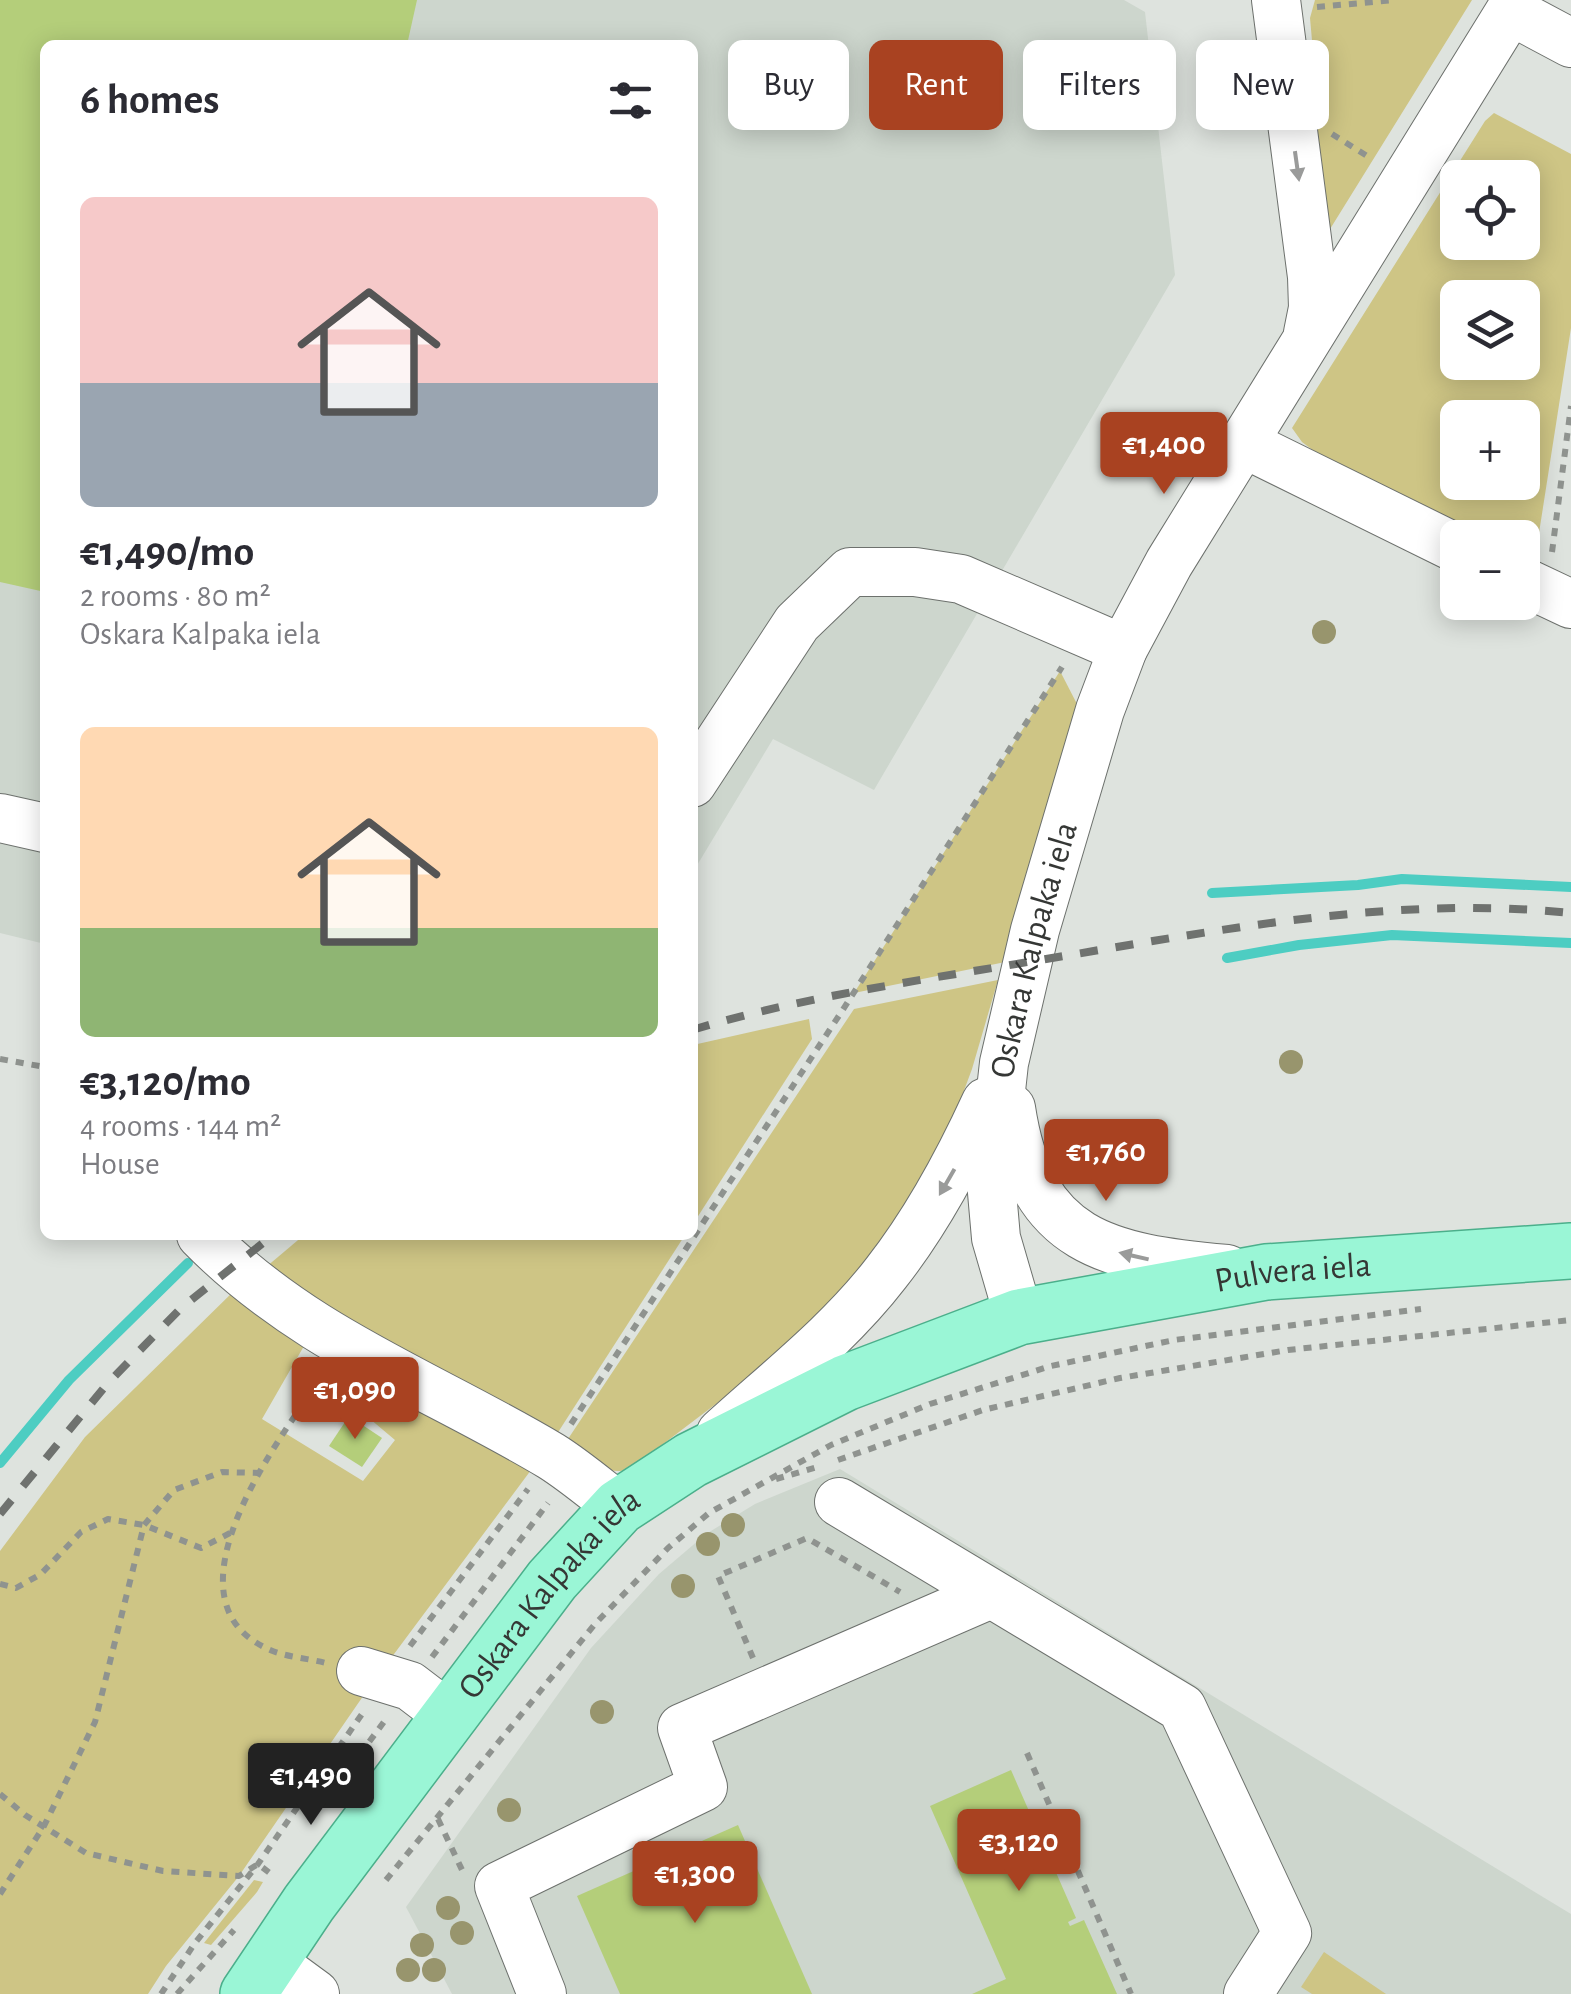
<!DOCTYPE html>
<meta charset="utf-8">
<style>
:root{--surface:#fff;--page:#f2f2f3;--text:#2b2b33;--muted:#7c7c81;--accent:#a94221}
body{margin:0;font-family:"Alegreya Sans",sans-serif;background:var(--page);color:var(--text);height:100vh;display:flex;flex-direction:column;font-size:38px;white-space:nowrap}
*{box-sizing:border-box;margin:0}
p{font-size:32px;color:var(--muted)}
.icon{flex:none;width:55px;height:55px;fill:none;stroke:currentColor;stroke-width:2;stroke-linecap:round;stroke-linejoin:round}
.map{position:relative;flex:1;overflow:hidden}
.drawer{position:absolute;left:40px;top:40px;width:658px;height:1200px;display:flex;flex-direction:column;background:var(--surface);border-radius:15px;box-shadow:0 5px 25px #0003}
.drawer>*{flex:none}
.top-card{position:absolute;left:728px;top:40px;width:692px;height:90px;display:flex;gap:20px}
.controls{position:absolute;left:1440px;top:160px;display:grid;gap:20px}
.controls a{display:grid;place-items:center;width:100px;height:100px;border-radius:15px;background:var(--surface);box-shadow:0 5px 25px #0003;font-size:50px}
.price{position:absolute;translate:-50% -85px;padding:0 22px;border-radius:10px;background:var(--accent);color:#fff;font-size:32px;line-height:65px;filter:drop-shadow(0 2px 5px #0008)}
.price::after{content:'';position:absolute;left:50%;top:60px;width:30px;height:22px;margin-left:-15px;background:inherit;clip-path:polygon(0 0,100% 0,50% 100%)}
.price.on{background:#222;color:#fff}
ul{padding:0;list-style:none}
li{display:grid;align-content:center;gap:20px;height:530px;padding:0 40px}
li span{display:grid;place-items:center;height:310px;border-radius:15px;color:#555}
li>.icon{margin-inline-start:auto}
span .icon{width:180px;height:180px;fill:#fffc;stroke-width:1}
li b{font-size:42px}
h2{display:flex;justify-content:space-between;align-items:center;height:120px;padding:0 40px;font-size:42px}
.chip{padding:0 35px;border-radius:15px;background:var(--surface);box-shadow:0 5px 25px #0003;font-size:35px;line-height:90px}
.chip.on{background:var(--accent);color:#fff}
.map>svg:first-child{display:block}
</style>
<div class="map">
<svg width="1571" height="1994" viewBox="0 0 1571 1994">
<rect width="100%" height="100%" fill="#dee3de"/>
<g fill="#cdd6cd">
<polygon points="0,0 1124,0 1145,12 1175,275 874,790 773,739 693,872 692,45 45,45 45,944 0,933"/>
<polygon points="840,1469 1571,1914 1571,1994 452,1994 406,1907 591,1648 659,1574 706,1534 755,1504"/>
</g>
<g fill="#cec585" fill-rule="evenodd">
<polygon points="1315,0 1472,0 1322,242 1314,200 1318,108 1310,18"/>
<path d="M1494,113L1571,154V328L1534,565L1523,559L1522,538L1480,537L1318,454L1302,442L1292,428L1485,121ZM1458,178H1522V242H1458ZM1458,298H1522V362H1458ZM1458,418H1522V482H1458Z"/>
<polygon points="1060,671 1077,704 1015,960 854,993"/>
<path d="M998,980L972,1069L940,1155L856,1279L750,1378L629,1470C600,1475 586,1459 566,1442L854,1009Z"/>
<polygon points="809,1019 812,1039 693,1224 693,1045"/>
<polygon points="304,1235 685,1235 555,1437 259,1273"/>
<polygon points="237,1288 308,1339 262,1419 363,1481 395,1440 351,1403 376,1375 534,1466 368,1689 239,1876 166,1966 148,1994 0,1994 0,1551 85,1437"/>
<polygon points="254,1880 263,1882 257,1892 211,1945 204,1943"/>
<polygon points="1324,1952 1386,1994 1312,1994 1301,1987"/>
</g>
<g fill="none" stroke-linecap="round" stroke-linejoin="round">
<g stroke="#4dcdc2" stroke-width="10">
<polyline points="1212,893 1358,885 1402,879 1571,887"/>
<polyline points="1227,958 1299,945 1392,935 1571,943"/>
<polyline points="0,1463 69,1380 188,1263"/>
</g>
</g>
<g fill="#b4ce7a">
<polygon points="0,0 417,0 407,45 45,45 45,592 0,582"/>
<polygon points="349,1416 382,1438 362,1467 329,1446"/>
<polygon points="1011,1770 1076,1918 1068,1922 1070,1926 1084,1920 1117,1994 972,1994 1006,1979 930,1806"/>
<polygon points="738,1825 812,1994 620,1994 577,1896"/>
</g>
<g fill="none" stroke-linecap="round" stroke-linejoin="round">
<defs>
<g id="minor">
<polyline points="1276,0 1312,277 1313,308 1308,333"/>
<polyline points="1511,11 1571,43"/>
<polyline points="1243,443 1458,549"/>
<polyline points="1522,581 1571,604"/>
<polyline points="692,783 797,623 850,572 915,572 961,579 1123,649"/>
<polyline points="0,818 45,828"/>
<path d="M1011,1108C1031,1243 1107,1258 1227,1269"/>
<path d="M201,1235C304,1340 429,1383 551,1456C575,1471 597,1490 619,1507"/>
<path id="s1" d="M1019,1317L996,1238L991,1181L1004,1063L1035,930L1100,710L1123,649L1169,563L1517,0"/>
<path d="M721,1433C777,1382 840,1333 886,1273C927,1221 958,1163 986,1102"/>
<polyline points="839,1502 1182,1708 1287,1933 1248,1994"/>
<polyline points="361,1671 410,1686 448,1715"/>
<polyline points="270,1961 315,1994"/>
<polyline points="542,1994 499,1886 703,1787 682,1728 991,1594"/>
</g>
<g id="major">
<path id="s2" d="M248,1994L309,1903L552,1580L619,1507L691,1460L845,1383L1019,1317L1266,1272L1571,1251"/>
</g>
</defs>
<use href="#minor" stroke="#6d716d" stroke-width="50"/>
<use href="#major" stroke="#4baf8b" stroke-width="58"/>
<g stroke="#8f938f" stroke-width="6" stroke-dasharray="8 8" stroke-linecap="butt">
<polyline points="1317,7 1395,0"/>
<polyline points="1332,134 1372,159"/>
<polyline points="1552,552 1571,406"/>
<polyline points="0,1059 45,1067"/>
<path d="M323,1376C282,1434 158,1597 266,1648C283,1657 307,1658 326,1663"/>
<polyline points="571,1424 842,1011 1062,667"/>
<polyline points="838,1460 983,1410 1120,1378 1288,1350 1571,1320"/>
<polyline points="776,1479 817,1467"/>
<polyline points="0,1584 16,1588 41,1574 81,1532 108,1519 144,1525 201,1548 230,1533"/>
<polyline points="410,1646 528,1489"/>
<polyline points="432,1657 548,1503"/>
<polyline points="753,1658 718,1576 807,1538 900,1592"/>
<polyline points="1027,1753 1131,1994"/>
<polyline points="0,1794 25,1815 86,1853 163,1871 239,1876 258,1864 275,1877"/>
<polyline points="322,1806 386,1719"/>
<polyline points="438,1819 463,1872"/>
<polyline points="386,1880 595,1624 668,1548 709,1513 831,1445 930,1404 1051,1366 1174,1340 1421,1309"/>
<polyline points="0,1894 44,1826 95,1722 144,1525 174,1490 222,1472 261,1473"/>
<polyline points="161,1994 195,1943 258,1864 362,1714"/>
<polyline points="177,1994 234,1930"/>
</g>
<use href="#minor" stroke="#fff" stroke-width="48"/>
<use href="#major" stroke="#9af6d6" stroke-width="55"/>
<g stroke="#6f726f" stroke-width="8" stroke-dasharray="18 18" stroke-linecap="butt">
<path d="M692,1030C802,997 916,981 1028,962C1206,933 1389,894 1571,913"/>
<polyline points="0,1514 108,1383 181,1308 273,1235"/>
</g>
</g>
<g fill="#98956d">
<circle cx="1324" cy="632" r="12"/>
<circle cx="1291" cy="1062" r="12"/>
<circle cx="733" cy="1525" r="12"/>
<circle cx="708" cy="1544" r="12"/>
<circle cx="683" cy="1586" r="12"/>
<circle cx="602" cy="1712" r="12"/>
<circle cx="509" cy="1810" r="12"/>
<circle cx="448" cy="1908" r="12"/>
<circle cx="462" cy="1933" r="12"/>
<circle cx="422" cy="1945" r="12"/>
<circle cx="408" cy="1970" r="12"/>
<circle cx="434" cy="1970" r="12"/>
</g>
<defs><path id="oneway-solid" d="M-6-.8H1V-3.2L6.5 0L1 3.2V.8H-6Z" transform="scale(2.5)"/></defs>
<g fill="#9a9b9a">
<use href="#oneway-solid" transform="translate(1297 166) rotate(82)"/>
<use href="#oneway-solid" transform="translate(947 1182) rotate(120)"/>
<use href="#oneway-solid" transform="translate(1134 1256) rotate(-167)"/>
</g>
<g text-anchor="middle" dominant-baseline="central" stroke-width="10" stroke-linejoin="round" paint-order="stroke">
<g font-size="35" fill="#353735" stroke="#fff">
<text stroke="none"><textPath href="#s1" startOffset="375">Oskara Kalpaka iela</textPath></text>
<text stroke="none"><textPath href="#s2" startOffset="1335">Pulvera iela</textPath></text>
<text stroke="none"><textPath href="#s2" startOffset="502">Oskara Kalpaka iela</textPath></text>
</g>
</g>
</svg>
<div class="controls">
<a><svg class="icon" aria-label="locate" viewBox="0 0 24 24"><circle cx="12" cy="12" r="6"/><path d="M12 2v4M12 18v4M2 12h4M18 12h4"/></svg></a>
<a><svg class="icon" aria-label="layers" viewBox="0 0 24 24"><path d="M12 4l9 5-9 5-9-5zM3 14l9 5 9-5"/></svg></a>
<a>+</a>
<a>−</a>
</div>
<b class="price" style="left:1164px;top:497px">€1,400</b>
<b class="price" style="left:1106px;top:1204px">€1,760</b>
<b class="price" style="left:355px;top:1442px">€1,090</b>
<b class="price on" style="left:311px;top:1828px">€1,490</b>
<b class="price" style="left:1019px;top:1894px">€3,120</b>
<b class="price" style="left:695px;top:1926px">€1,300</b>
<div class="top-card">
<a class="chip">Buy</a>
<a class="chip on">Rent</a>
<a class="chip">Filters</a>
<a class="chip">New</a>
</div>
<section class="drawer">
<h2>6 homes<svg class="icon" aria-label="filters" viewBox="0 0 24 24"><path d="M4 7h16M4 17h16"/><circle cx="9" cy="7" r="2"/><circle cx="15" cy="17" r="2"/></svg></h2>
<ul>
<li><span style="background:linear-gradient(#f6c9c9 60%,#9aa5b1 0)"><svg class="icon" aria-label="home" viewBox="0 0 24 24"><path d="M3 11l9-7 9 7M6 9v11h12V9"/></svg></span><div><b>€1,490/mo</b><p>2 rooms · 80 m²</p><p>Oskara Kalpaka iela</p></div></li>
<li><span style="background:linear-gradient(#ffd9b3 65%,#8fb573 0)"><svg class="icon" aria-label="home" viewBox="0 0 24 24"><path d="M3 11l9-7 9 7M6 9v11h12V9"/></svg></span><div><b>€3,120/mo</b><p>4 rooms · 144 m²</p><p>House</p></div></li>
</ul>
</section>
</div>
